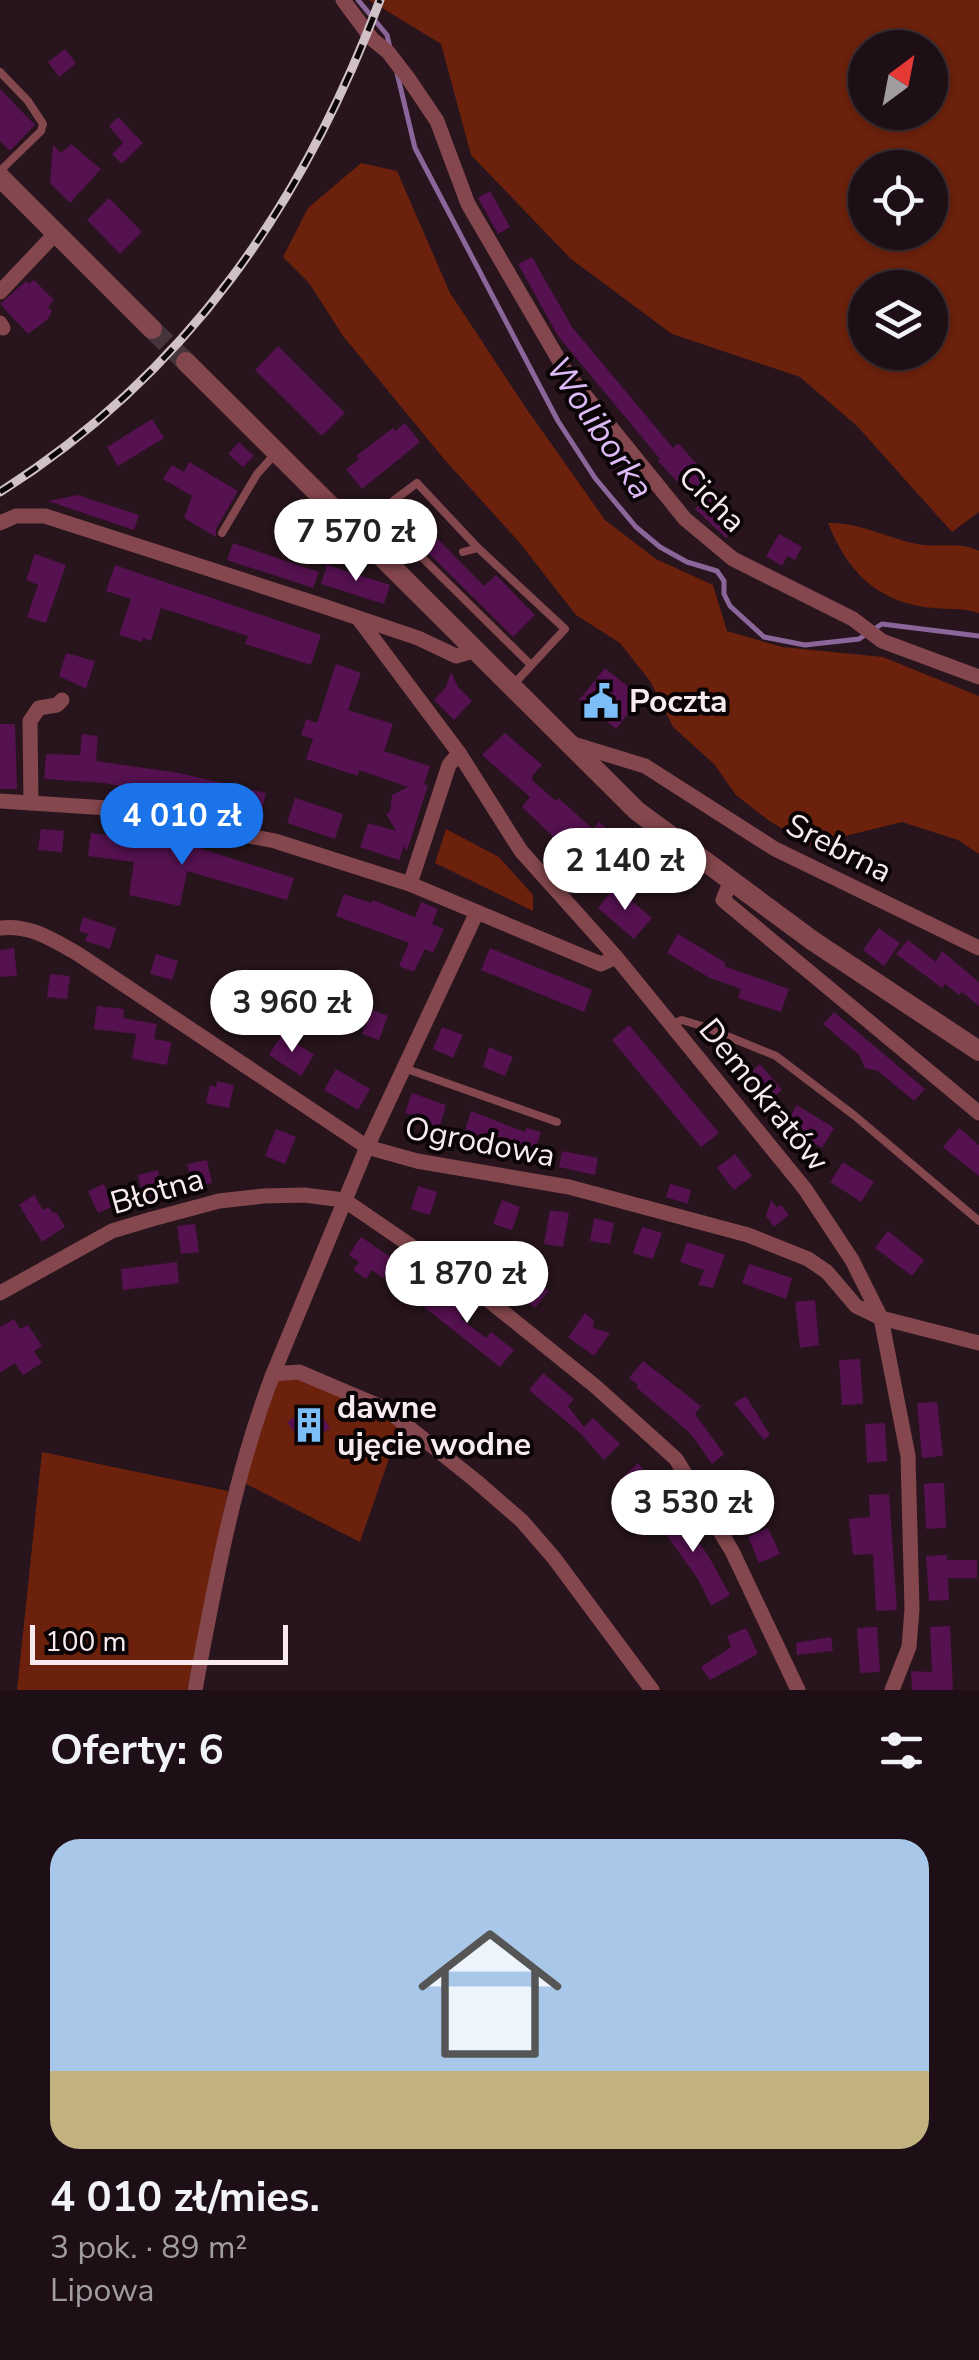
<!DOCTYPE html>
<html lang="pl">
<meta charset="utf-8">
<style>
:root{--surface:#1d0f15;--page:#2a1d22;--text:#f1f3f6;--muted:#a09ca0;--line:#3b2f34;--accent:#1a73e8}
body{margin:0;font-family:"Nunito Sans",sans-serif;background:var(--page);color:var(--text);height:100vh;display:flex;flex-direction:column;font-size:38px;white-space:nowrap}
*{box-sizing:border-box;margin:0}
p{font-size:32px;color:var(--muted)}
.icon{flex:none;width:55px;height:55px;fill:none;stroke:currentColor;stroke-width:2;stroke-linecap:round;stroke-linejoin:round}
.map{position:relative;height:1690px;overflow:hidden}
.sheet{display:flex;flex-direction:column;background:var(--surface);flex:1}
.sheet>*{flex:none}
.needle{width:65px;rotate:32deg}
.buttons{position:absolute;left:848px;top:30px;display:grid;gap:20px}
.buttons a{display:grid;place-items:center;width:100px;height:100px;border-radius:50%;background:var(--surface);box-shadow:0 2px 8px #0004,0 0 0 2px var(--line);font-size:50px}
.scale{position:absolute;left:30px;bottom:25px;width:258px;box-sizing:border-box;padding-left:10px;border:5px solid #f8eaef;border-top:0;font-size:28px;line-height:35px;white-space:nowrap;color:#f8eaef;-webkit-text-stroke:8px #0a0406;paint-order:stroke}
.price{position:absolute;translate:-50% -85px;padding:0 22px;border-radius:35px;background:#fff;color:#222;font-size:32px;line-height:65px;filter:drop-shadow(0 2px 5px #0008)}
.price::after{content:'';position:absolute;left:50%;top:60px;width:30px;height:22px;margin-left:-15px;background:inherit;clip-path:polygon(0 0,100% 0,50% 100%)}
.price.on{background:var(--accent);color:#fff}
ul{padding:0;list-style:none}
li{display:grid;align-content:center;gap:20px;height:530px;padding:0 50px}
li+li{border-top:2px solid var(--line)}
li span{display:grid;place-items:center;height:310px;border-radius:30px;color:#555}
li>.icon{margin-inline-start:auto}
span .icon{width:180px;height:180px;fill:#fffc;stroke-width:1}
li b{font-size:42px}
h2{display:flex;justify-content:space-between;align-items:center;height:120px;padding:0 50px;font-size:42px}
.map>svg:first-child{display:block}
</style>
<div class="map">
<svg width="979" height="1690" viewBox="0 0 979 1690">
<rect width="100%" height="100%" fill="#27141c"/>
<g fill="#6b210c" fill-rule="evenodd">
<path d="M369,0H979V512L952,532L857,426L800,377L672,334L571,259L471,155L441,44ZM865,48H930V112H865ZM865,168H930V232H865ZM865,288H930V352H865Z"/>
<polygon points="361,163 397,171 450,293 526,408 605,520 656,559 713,585 727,631 782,647 883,657 979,696 979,854 958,840 902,822 809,845 768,820 736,795 714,764 673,727 650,681 620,643 576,615 519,542 444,459 343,336 309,283 283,257 308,208"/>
<path d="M828,523C862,522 890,540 923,545C942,547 961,542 979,551V613C961,607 943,610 924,607C873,599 846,568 828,523Z"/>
<polygon points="446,829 499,857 533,895 533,911 435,863"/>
<polygon points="276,1378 298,1378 401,1424 360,1542 244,1483"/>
<polygon points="42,1452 228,1491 187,1690 17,1690"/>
</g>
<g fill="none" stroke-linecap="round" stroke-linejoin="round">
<g stroke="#8a669b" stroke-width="5">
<polyline points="358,0 387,35 390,48"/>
<polyline points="397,73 415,148 558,421 595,478 636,527 660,547 687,562 717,571 724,581 724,594 730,606 764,637 805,645 859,639 865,635"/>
<polyline points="874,629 882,624 979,636"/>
</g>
</g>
<g fill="#551150">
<polygon points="65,49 76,63 59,77 48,62"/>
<polygon points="0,89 35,125 10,151 0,141"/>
<polygon points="118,117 143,143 122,164 112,154 123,143 109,126"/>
<polygon points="71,144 101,169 70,203 50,183 53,145 61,153"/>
<polygon points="490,191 510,227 498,234 478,198"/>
<polygon points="109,198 142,232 120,254 87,220"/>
<polygon points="532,257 572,327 673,448 678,443 715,484 707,492 741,522 726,538 695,509 699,505 658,461 660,459 558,336 518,264"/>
<polygon points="34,280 54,300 48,307 52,311 47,320 28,334 0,304 26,281 29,284"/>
<polygon points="278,346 345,413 322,436 255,370"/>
<polygon points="152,419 164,438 118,466 107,447"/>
<polygon points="405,423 420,442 362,489 346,469 359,459 356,456 393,428 395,431"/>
<polygon points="239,442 254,456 243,467 228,454"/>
<polygon points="189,462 238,491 216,529 216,537 184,518 192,496 163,479 172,465 184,472"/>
<polygon points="78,495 139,515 134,530 48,501"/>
<polygon points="419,520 484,586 496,575 535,615 513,637 407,532"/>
<polygon points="779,534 802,547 795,560 787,556 782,566 766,556"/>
<polygon points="233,543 319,572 313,588 227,560"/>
<polygon points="35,554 66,565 46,623 27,617 38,585 26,580"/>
<polygon points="115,565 321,635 311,665 245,644 248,636 161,608 151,641 143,638 142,642 119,635 131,599 106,591"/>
<polygon points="327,565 390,585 384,604 321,584"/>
<polygon points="66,653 95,661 86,689 59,676"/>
<polygon points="336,664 361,673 348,710 393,724 384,751 430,766 424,784 428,785 407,851 404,846 399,860 360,847 368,823 396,831 386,814 390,812 392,795 408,787 359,770 358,776 306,759 313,739 301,735 306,719 317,723"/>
<polygon points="605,668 641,697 616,729 579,700"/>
<polygon points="451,672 458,687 472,701 454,720 434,700 446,687"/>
<polygon points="0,724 15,724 17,789 0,789"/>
<polygon points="505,733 542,765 532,776 533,781 556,801 558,798 593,829 599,822 611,832 576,873 563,862 571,854 522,807 530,797 482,755"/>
<polygon points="82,734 98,736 96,761 179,773 266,793 260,816 105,783 44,779 46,754 80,755"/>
<polygon points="295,798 343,814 335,839 287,823"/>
<polygon points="41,829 64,831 62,852 38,850"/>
<polygon points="91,833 189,845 294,878 287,900 187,871 180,906 129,895 134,862 88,856"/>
<polygon points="615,887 652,918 634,939 598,908"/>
<polygon points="344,894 372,903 373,900 415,917 421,902 438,909 432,924 444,929 433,953 425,949 414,972 399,966 409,943 336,916"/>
<polygon points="83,917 116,928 110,949 85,941 88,934 79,931"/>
<polygon points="879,928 900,943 884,966 863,950"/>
<polygon points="678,934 726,963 724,966 789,989 781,1012 738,998 741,989 710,978 667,953"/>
<polygon points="908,940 936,962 942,951 979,982 979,1006 962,992 959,995 945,984 942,988 896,954"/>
<polygon points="14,948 17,976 0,977 0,950"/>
<polygon points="490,948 592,990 584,1012 481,970"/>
<polygon points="156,954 178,961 172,980 150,974"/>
<polygon points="50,974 70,976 67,999 47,997"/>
<polygon points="226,995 254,1010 243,1029 215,1015"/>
<polygon points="97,1006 124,1009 123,1018 157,1024 154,1039 171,1042 167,1065 132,1059 136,1034 94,1029"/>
<polygon points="372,1010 388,1016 379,1040 362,1034"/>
<polygon points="834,1012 925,1089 914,1101 878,1071 865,1068 859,1055 823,1024"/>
<polygon points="629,1025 719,1133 701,1147 612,1040"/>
<polygon points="442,1027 463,1035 453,1058 433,1049"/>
<polygon points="282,1034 314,1055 301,1076 269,1055"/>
<polygon points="489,1047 513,1057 505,1076 483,1067"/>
<polygon points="760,1064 782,1090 763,1106 742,1079"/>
<polygon points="336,1069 370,1089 358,1110 324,1090"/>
<polygon points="217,1081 234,1085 229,1108 206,1103 210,1085 216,1087"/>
<polygon points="412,1093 446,1105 438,1132 420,1127 423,1118 405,1113"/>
<polygon points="797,1105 834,1128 822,1148 785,1125"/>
<polygon points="471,1111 525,1132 526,1128 541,1132 533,1158 510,1152 513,1144 511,1141 486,1133 484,1139 464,1134"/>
<polygon points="959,1128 979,1145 979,1176 943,1147"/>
<polygon points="276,1129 296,1137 285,1164 265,1156"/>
<polygon points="562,1151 598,1158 595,1175 559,1167"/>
<polygon points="735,1154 752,1176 734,1190 717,1168"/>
<polygon points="207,1160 212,1183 192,1187 187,1164"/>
<polygon points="843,1162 874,1182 861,1202 830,1182"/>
<polygon points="158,1170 163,1194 143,1198 138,1175"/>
<polygon points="104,1184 114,1206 98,1213 88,1191"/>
<polygon points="670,1184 691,1190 688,1204 666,1197"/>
<polygon points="418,1186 437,1192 430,1215 411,1209"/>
<polygon points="34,1195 43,1210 49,1207 53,1213 56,1212 65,1227 42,1242 19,1205"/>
<polygon points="502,1200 520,1207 512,1230 493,1224"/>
<polygon points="771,1200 777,1207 781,1205 789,1215 774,1227 766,1216"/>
<polygon points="550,1210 569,1213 563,1247 544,1244"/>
<polygon points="594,1218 614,1223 610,1244 590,1241"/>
<polygon points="195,1224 199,1252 181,1254 177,1226"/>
<polygon points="642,1227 662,1233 653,1259 633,1253"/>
<polygon points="888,1231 924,1260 912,1276 875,1248"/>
<polygon points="361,1237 395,1260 383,1278 372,1270 366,1279 353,1270 359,1262 349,1255"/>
<polygon points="687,1242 725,1255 713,1288 698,1285 704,1270 680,1262"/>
<polygon points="177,1262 179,1283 123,1290 121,1269"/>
<polygon points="749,1264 792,1278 786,1299 742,1283"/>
<polygon points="531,1277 549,1291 535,1308 518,1295"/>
<polygon points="437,1290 449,1299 456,1290 468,1299 461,1308 466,1312 461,1319 486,1338 491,1332 514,1350 500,1367 424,1307"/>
<polygon points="815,1300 819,1345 800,1348 795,1302"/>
<polygon points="585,1313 594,1320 593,1328 610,1333 594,1356 568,1337"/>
<polygon points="14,1319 20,1329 28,1325 42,1346 34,1351 42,1363 23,1375 15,1363 0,1373 0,1327"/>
<polygon points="860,1359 863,1404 842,1405 839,1360"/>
<polygon points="643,1361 701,1406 695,1414 724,1454 712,1464 691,1434 636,1387 638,1385 629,1378"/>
<polygon points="543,1373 574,1399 568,1406 584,1427 593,1418 620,1444 604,1460 580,1433 529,1390"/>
<polygon points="746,1396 770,1435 764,1440 734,1403"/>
<polygon points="937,1402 943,1456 922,1458 917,1403"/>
<polygon points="314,1404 330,1428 304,1446 287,1422"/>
<polygon points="885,1423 887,1461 867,1463 865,1424"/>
<polygon points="638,1463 657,1486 640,1500 622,1478"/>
<polygon points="931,1483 944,1483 946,1528 926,1529 924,1484"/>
<polygon points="889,1494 897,1610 876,1611 873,1554 853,1555 849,1519 870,1517 869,1495"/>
<polygon points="672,1505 708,1555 730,1595 711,1606 698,1579 654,1518"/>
<polygon points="768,1528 780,1554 759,1563 748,1537"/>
<polygon points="947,1555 947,1560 977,1560 977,1578 948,1578 949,1600 929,1601 926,1556"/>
<polygon points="950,1626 953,1690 912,1690 911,1671 932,1672 930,1627"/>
<polygon points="877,1627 880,1672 860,1673 857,1628"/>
<polygon points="746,1628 758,1654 710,1680 701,1667 731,1647 727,1636"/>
<polygon points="831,1637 833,1651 797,1655 796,1643"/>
</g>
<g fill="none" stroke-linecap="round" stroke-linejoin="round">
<polyline stroke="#46343c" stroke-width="20" stroke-dasharray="20 10" stroke-linecap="butt" points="152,329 186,362"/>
<g stroke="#84474d" stroke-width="8">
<polyline points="0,72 28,101 43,124 41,131 0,171"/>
<polyline points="377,513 531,665"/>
<polyline points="357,528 417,483 478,548 565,629 512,686"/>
<polyline points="222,533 257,474 276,453"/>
<polyline points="463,552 478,548"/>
<polyline points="672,1024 682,1020 705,1027 776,1056 855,1116 979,1221"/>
<polyline points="404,1068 557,1122"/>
</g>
<g stroke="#84474d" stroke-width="15">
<polyline points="343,0 372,39 388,52 408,78 437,121 468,204 566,372 685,519 733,559 853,619 882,641 979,677"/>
<polyline points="0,292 56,233"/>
<polyline points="0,323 3,328"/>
<polyline points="0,523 16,516 45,516 314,603 418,638 456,656 477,650"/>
<polyline points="358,618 459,753 521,851 616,957 805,1189 852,1260 881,1318 908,1456 912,1609 909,1647 892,1690"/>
<polyline points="573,744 645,766 775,849 979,948"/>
<polyline points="0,801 108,808 275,841 410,884 601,964 616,957"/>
<polyline points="31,803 30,721 39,708 57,705 62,700"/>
<polyline points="731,880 723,900 979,1113"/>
<polyline points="410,884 449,765 459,753"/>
<polyline points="477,912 367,1147 273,1374 299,1372 386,1409 476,1481 522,1521 554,1558 652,1690"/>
<path d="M0,928C30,924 53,940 78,954L367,1147L417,1161L569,1187L748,1235L808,1259L827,1272L856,1306L881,1318L979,1343"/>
<polyline points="0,1293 112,1231 152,1219 219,1201 264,1196 304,1195 344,1200 477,1291 595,1386 676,1459 732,1551 798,1690"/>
<path d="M195,1690C215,1583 234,1476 273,1374"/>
</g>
<g stroke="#84474d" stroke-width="20">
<polyline points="0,177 152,329"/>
<polyline points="186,362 637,811 813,941 979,1051"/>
</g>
<defs>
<path id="rail" d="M0,492C187,374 303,204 380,0"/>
</defs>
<use href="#rail" stroke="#d0c1c7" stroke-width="9"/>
<use href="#rail" stroke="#0a0406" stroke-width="5" stroke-dasharray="15" stroke-linecap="butt"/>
</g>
<defs>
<symbol id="civic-bare" viewBox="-9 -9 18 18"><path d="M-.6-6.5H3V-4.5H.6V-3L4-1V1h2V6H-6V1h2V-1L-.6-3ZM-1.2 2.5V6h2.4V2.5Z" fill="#7bbef8" stroke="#0a0406" stroke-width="2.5" paint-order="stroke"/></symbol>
<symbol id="building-bare" viewBox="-9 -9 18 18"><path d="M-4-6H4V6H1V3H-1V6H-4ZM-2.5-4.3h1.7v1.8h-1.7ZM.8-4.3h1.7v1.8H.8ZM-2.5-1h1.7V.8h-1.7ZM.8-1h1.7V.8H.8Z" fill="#7bbef8" stroke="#0a0406" stroke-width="2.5" paint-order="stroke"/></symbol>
</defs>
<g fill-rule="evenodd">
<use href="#civic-bare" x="576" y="676" width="50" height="50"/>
<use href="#building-bare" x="284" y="1400" width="50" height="50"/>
</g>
<g text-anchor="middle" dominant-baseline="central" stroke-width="8" stroke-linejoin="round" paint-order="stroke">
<g font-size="32" fill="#f8eaef" stroke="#0a0406">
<text transform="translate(712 499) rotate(45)">Cicha</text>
<text transform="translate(839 848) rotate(27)">Srebrna</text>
<text transform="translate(764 1095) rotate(51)">Demokratów</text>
<text transform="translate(480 1142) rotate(11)">Ogrodowa</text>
<text transform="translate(157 1191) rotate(-16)">Błotna</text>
</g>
<g font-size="32" font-weight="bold" fill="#f8eaef" stroke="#0a0406" text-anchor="start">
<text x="629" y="701">Poczta</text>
<text x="337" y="1407">dawne<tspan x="337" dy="37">ujęcie wodne</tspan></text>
</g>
<g font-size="35" font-style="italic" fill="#dcb9f7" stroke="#0a0406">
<text transform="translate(600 428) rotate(56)">Woliborka</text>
</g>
</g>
</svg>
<div class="buttons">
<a><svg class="needle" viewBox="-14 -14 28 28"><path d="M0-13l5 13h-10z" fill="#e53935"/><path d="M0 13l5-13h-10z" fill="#a09ca0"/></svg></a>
<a><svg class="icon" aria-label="locate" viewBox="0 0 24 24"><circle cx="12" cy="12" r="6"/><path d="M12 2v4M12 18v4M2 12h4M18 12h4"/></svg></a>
<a><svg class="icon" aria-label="layers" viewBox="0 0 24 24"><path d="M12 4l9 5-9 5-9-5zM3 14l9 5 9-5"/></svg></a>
</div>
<div class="scale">100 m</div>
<b class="price" style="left:356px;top:584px">7 570 zł</b>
<b class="price on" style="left:182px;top:868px">4 010 zł</b>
<b class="price" style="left:625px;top:913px">2 140 zł</b>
<b class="price" style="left:292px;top:1055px">3 960 zł</b>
<b class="price" style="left:467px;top:1326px">1 870 zł</b>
<b class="price" style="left:693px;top:1555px">3 530 zł</b>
</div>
<section class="sheet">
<h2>Oferty: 6<svg class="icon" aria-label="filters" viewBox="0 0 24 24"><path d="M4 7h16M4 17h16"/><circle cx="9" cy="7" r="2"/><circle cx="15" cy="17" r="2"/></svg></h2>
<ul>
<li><span style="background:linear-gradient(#a9c7e8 75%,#c2b280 0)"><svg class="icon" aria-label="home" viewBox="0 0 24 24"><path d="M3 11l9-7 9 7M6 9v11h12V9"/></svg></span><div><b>4 010 zł/mies.</b><p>3 pok. · 89 m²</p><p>Lipowa</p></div></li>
</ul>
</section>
